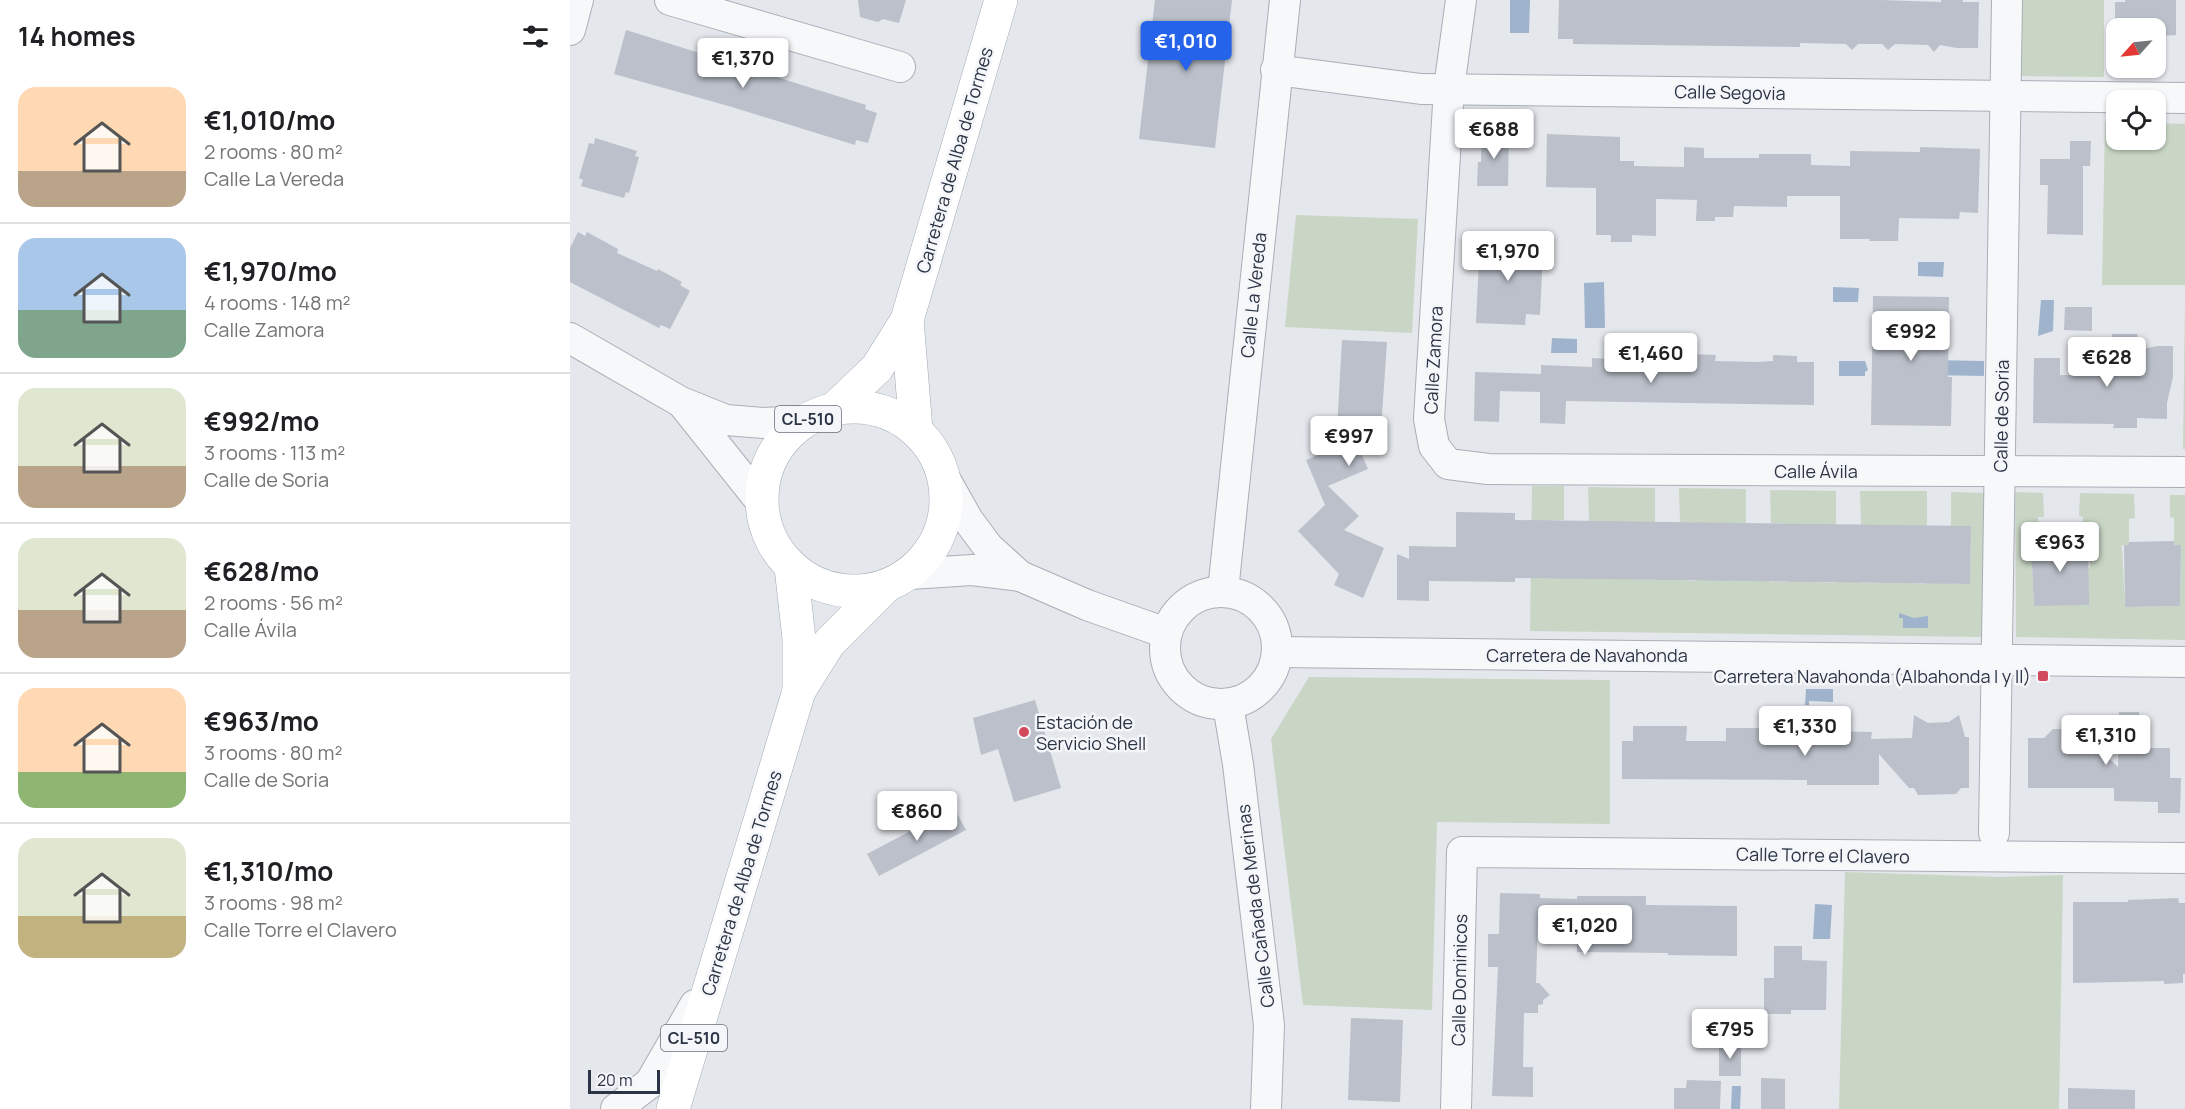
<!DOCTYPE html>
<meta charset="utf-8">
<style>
:root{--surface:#fff;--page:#f2f2f2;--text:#202124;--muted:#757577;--line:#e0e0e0;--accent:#2563eb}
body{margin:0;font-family:Manrope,sans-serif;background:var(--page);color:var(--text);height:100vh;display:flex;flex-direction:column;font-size:22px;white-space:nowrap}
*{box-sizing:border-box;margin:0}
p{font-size:20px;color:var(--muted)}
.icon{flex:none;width:33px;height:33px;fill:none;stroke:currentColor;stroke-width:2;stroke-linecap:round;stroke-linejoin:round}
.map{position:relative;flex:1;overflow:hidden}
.drawer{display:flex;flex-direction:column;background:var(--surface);width:570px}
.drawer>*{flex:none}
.needle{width:39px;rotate:243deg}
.fabs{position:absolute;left:1536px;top:18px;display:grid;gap:12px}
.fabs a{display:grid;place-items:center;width:60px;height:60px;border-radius:12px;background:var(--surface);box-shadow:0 2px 4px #0004;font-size:30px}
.scale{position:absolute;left:18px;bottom:15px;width:72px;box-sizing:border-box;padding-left:6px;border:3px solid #2b3445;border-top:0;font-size:16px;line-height:21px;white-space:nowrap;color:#2b3445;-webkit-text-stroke:4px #f4f6f9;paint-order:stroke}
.price{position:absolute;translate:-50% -51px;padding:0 14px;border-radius:6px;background:#fff;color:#222;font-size:20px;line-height:39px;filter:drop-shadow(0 2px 3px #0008)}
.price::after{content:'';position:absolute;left:50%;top:36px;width:18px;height:14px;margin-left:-9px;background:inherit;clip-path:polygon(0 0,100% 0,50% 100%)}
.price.selected{background:var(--accent);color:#fff}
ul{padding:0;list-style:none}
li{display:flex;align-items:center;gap:18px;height:150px;padding:0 18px}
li+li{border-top:2px solid var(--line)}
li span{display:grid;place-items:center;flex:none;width:168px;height:120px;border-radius:18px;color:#555}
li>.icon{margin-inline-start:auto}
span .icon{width:72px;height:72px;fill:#fffc;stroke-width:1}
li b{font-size:26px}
h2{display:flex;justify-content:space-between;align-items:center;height:72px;padding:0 18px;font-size:26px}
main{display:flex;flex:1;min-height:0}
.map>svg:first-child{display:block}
</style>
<main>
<section class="drawer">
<h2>14 homes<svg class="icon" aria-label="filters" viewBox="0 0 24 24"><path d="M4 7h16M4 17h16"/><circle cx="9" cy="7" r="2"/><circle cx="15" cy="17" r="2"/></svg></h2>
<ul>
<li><span style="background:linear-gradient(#ffd9b3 70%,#b9a48a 0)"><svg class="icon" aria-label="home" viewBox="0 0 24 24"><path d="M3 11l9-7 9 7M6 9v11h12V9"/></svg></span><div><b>€1,010/mo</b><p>2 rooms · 80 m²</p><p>Calle La Vereda</p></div></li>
<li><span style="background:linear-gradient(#a9c7e8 60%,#7fa58c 0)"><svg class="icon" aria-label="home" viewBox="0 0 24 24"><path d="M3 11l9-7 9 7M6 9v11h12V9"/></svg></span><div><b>€1,970/mo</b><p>4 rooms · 148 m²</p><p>Calle Zamora</p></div></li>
<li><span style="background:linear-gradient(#dfe7d0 65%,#b9a48a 0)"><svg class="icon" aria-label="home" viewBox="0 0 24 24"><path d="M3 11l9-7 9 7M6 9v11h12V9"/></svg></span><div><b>€992/mo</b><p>3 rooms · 113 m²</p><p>Calle de Soria</p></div></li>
<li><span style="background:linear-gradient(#dfe7d0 60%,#b9a48a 0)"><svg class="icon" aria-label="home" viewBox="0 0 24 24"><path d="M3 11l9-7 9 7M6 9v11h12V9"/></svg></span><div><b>€628/mo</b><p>2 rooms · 56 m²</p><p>Calle Ávila</p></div></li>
<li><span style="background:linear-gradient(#ffd9b3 70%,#8fb573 0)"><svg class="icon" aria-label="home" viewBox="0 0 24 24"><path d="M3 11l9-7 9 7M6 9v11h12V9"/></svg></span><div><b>€963/mo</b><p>3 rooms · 80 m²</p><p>Calle de Soria</p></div></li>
<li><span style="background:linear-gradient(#dfe7d0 65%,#c2b280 0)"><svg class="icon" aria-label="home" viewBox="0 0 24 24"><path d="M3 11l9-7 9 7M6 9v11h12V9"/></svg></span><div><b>€1,310/mo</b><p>3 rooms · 98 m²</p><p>Calle Torre el Clavero</p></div></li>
</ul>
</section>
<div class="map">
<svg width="1615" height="1109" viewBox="0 0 1615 1109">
<rect width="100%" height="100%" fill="#e4e7ec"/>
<g fill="#c9d6c5">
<polygon points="1451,0 1534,0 1534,77 1450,76"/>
<polygon points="1535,122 1546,123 1546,140 1586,140 1586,123 1615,124 1615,285 1532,285"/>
<polygon points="726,215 848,219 842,333 715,327"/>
<polygon points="1615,302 1615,449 1613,449"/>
<polygon points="962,486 994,486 994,520 975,521 1037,521 1019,521 1018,487 1085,488 1085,522 1066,522 1065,579 1084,580 1084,571 1109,571 1109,580 1127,581 1129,523 1110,522 1109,488 1176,489 1176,523 1157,523 1157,581 1175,581 1200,572 1200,582 1219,582 1220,524 1201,523 1200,490 1266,491 1266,525 1247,525 1247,582 1265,583 1266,574 1290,574 1290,583 1309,583 1310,526 1291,525 1290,491 1357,491 1357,526 1337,583 1356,584 1357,575 1381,575 1381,584 1400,584 1401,527 1381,526 1381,492 1415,493 1413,637 960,631"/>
<polygon points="1445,492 1473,493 1474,517 1468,517 1469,543 1461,544 1464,606 1520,567 1520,544 1513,543 1513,517 1509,516 1510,493 1564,494 1565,518 1559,519 1559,545 1552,545 1555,607 1610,606 1611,545 1604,545 1604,518 1600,517 1600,495 1615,495 1615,640 1446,637"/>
<polygon points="739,677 1040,680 1040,824 867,822 862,1010 733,1005 701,739"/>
<polygon points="1275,872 1431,877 1493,875 1489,1109 1269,1109"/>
</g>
<g fill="#9fb4cc">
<polygon points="940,0 960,0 959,33 940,33"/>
<polygon points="1348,262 1374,262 1373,277 1348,276"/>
<polygon points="1034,282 1035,328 1015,328 1014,283"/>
<polygon points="1263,287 1289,288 1288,302 1263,302"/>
<polygon points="1471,300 1484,300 1483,331 1468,336"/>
<polygon points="982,338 1007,339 1007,353 981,353"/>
<polygon points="1360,360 1414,361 1414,376 1360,375"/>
<polygon points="1269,361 1295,361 1298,370 1295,372 1295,376 1269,376"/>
<polygon points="1329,613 1344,618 1358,616 1358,628 1333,628 1333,618 1329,618"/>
<polygon points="1236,689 1263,689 1263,702 1239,701 1239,705 1235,705"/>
<polygon points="1245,904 1262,905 1260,939 1243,939"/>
<polygon points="979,917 994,917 993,942 978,942"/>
<polygon points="1162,1086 1171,1086 1170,1109 1161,1109"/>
</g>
<g fill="#bbc0ca">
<polygon points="288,0 336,0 329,23 313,19 308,22 290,17"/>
<polygon points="585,0 662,0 645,148 569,139"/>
<polygon points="989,0 1312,0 1371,2 1371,0 1393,0 1393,2 1409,2 1408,48 1387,48 1370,45 1364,52 1358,45 1325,44 1318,50 1312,44 1288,44 1282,50 1276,44 1230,43 1230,47 1003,44 1003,39 988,39"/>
<polygon points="1555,0 1606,0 1606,35 1586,36 1586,28 1545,28 1545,2 1555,2"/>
<polygon points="56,30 296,105 295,109 307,113 298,143 286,140 285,145 162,107 44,74"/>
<polygon points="912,132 939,132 938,186 907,186 908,162 911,162"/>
<polygon points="977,134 1050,137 1050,161 1064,161 1064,166 1114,167 1114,147 1134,148 1134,158 1189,158 1189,154 1241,154 1241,165 1280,166 1280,151 1350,152 1350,147 1410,149 1408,213 1390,212 1389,219 1329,218 1328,241 1299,241 1300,239 1270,239 1270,196 1217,196 1217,207 1164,206 1163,217 1145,217 1145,221 1126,221 1127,200 1086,199 1086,236 1062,235 1062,242 1041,242 1041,235 1026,235 1026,188 976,187"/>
<polygon points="25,138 67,151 65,156 69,157 59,193 56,192 54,198 11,186 13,180 9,178 19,143 24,144"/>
<polygon points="1500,141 1521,141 1520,166 1513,166 1513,235 1477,234 1478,185 1470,185 1470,159 1500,159"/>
<polygon points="8,232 15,236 17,232 48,249 47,253 87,271 88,269 112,282 110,285 120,291 100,329 91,325 89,328 0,282 0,248"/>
<polygon points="910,238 959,240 958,251 973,251 970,315 956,314 955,325 906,323"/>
<polygon points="1303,296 1379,297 1378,377 1382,377 1381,426 1301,425"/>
<polygon points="1495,307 1522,307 1522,331 1494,330"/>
<polygon points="1542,334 1567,334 1569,350 1587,346 1603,346 1603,377 1597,403 1597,419 1567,418 1567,428 1543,428 1544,424 1463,423 1464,358 1490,358 1490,375 1541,376"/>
<polygon points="772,340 817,342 811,429 780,428 798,469 758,486 789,516 774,530 814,548 793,598 764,585 769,574 728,531 755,505 736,460 766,447"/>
<polygon points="1039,353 1064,354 1064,360 1104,362 1104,359 1121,360 1121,354 1146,355 1145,361 1186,362 1203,361 1203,355 1227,356 1227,362 1244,362 1244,405 996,401 995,424 970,423 970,392 930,391 929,422 904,421 905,372 971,374 971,365 1022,367 1022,358 1039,359"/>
<polygon points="886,512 945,513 945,520 1401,526 1400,584 945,578 945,582 859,581 859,601 827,600 827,554 839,559 839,546 886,547"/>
<polygon points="1468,540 1512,540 1513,543 1518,543 1519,605 1464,606 1461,544 1469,543"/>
<polygon points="1604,541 1604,545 1611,545 1610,606 1555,607 1554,545 1559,545 1559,542"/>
<polygon points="465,700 491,788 444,802 428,749 411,755 403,718"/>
<polygon points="1549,712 1569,712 1569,748 1600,748 1600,778 1611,778 1610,813 1588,813 1588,802 1544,801 1544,788 1458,788 1458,738 1474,738 1483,729 1498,729 1508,739 1519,739 1548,767"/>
<polygon points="1344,715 1358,723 1379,722 1389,715 1395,737 1399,737 1399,788 1391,788 1386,794 1348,795 1344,788 1339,788 1309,754 1309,785 1237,785 1237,780 1052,779 1052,741 1063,741 1063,726 1117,726 1116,741 1156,741 1156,728 1210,728 1210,742 1247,743 1248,731 1302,732 1301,739 1342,738"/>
<polygon points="384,808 396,830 309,876 297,854"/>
<polygon points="930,893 970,894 970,898 1007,899 1007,896 1076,896 1076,905 1167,906 1167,956 1098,955 1098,953 1007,952 1007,921 968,920 966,983 969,983 980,995 973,1000 973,1004 968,1005 968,1013 954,1013 953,1067 963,1067 963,1097 922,1096 928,967 918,967 918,934 929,934"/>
<polygon points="1608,898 1609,903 1615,903 1615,974 1613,974 1613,983 1594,984 1594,981 1503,983 1503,902 1558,902 1558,900"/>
<polygon points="1204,946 1232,946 1232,960 1257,961 1256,1010 1221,1010 1221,1014 1194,1014 1194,978 1204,978"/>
<polygon points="781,1018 833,1020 830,1102 778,1100"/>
<polygon points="1149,1043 1171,1044 1171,1076 1149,1076"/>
<polygon points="1191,1078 1215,1079 1215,1109 1191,1109"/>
<polygon points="1117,1080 1151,1081 1150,1109 1104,1109 1104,1088 1116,1088"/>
<polygon points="1498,1088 1565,1090 1565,1109 1498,1109"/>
</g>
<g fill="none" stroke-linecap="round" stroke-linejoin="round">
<defs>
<g id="minor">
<polyline points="100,0 330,67"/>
<polyline points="891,0 879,88 859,419 864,446 878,464 918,469 1615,472"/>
<polyline points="0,30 8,0"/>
<polyline points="706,70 851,89 1615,98"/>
<polyline points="0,338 111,402 156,420 194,423 234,421"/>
<polyline points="113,404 192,503"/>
<polyline points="375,479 398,520 418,547 450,576"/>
<polyline points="340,574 402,570 450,576 517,605 596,633"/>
<polyline points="653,591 715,0"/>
<circle cx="651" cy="648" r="56"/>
<polyline points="707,652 1615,662"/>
<polyline points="658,705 668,764 699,1025 696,1109"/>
<polyline points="1424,833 1437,0"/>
<polyline points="46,1109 80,1083 125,1005"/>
<polyline points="886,1109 892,852 1615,858"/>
</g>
<g id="major">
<polyline points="337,320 346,430"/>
<circle cx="284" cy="499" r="92"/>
<polyline points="265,408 307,368 337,320 431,0"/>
<polyline points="221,567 229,639 229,691"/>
<polyline points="103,1109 229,691 259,643 316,586"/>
</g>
</defs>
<use href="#minor" stroke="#a9aeb7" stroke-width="32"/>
<use href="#major" stroke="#a3abb8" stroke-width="34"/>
<use href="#minor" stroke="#f7f8fa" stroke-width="30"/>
<use href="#major" stroke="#fff" stroke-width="33"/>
</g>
<g fill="#d1495b" stroke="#f4f6f9" stroke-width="2">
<rect x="1467" y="670" width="12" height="12" rx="3"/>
<circle cx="454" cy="732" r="6"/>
</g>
<g text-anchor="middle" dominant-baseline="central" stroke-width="5" stroke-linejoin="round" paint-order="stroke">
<g fill="#f4f6f9" stroke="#676e7b" stroke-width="1.5">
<rect x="205" y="406" width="66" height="26" rx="4.5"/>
<rect x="91" y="1025" width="66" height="26" rx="4.5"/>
</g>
<g font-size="16" font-weight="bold" fill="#2b3445">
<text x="238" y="419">CL-510</text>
<text x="124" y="1038">CL-510</text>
</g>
<g font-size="18" fill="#2b3445" stroke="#f4f6f9">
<text transform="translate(1160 92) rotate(1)">Calle Segovia</text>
<text transform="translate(384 160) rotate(-74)">Carretera de Alba de Tormes</text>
<text transform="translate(683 295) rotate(-84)">Calle La Vereda</text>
<text transform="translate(863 360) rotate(-87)">Calle Zamora</text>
<text transform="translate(1431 416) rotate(-89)">Calle de Soria</text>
<text x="1246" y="471">Calle Ávila</text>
<text x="1017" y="655">Carretera de Navahonda</text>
<text transform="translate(1253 855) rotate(1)">Calle Torre el Clavero</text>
<text transform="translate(171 883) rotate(-73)">Carretera de Alba de Tormes</text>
<text transform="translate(685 906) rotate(-97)">Calle Cañada de Merinas</text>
<text transform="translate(889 980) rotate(-89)">Calle Dominicos</text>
</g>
<g font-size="18" fill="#2b3445" stroke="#f4f6f9" text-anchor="end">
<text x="1461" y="676">Carretera Navahonda (Albahonda I y II)</text>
<text x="466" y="722" text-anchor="start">Estación de<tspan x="466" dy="21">Servicio Shell</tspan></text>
</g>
</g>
</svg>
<div class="fabs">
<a><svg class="needle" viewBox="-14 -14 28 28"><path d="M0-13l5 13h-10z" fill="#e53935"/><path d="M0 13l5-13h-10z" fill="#757577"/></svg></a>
<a><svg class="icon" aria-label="locate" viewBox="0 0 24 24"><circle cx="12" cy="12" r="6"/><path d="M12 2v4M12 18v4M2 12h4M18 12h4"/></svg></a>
</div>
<div class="scale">20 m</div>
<b class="price selected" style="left:616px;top:72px">€1,010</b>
<b class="price" style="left:173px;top:89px">€1,370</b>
<b class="price" style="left:924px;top:160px">€688</b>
<b class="price" style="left:938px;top:282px">€1,970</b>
<b class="price" style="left:1341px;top:362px">€992</b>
<b class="price" style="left:1081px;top:384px">€1,460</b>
<b class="price" style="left:1537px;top:388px">€628</b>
<b class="price" style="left:779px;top:467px">€997</b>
<b class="price" style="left:1490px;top:573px">€963</b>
<b class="price" style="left:1235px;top:757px">€1,330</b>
<b class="price" style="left:1536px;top:766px">€1,310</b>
<b class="price" style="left:347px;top:842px">€860</b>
<b class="price" style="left:1015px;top:956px">€1,020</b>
<b class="price" style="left:1160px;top:1060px">€795</b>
</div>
</main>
